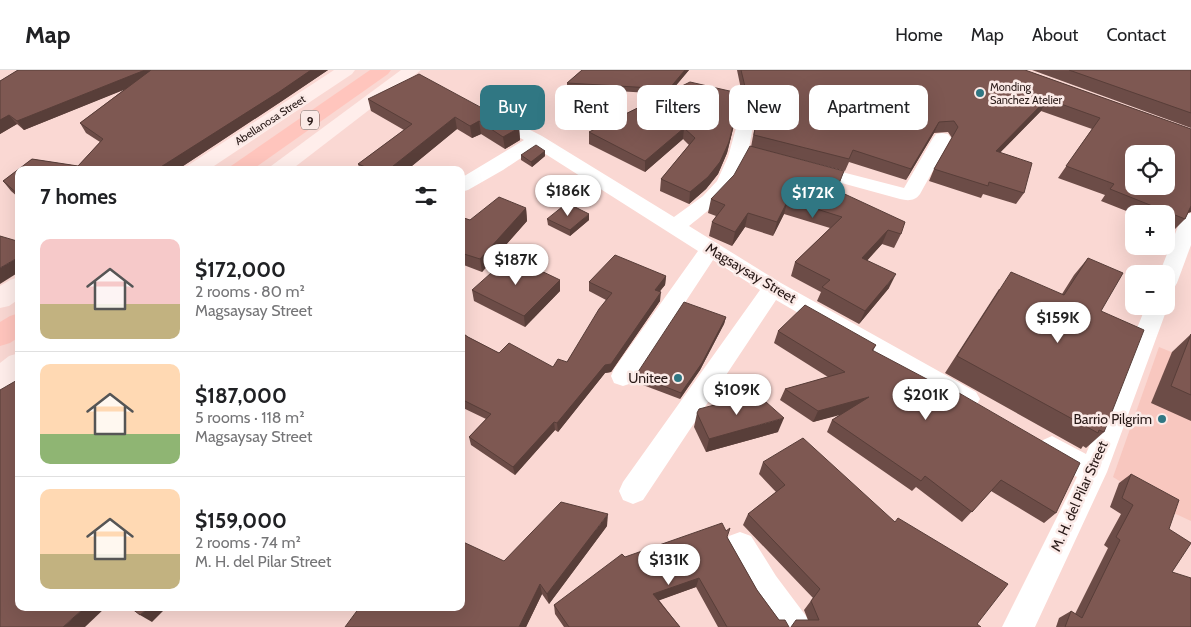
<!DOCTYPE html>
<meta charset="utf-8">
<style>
:root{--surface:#fff;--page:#f6f6f6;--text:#202124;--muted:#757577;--line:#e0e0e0;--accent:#307783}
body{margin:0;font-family:Cabin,sans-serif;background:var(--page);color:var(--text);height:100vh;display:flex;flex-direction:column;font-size:19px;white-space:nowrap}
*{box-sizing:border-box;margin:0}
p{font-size:16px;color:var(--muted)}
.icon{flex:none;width:28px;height:28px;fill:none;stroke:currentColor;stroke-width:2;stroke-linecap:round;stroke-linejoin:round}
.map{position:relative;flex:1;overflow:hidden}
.sheet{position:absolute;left:15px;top:96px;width:450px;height:445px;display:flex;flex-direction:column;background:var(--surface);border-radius:10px;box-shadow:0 5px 20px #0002}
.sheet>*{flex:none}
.top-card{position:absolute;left:480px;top:15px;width:475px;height:45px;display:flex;gap:10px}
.controls{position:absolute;left:1125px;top:75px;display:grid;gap:10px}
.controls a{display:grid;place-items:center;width:50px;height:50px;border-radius:10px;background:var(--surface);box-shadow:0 5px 20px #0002;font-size:25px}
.price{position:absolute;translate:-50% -42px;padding:0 11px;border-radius:18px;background:#fff;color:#222;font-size:16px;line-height:32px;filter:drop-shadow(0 1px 2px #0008)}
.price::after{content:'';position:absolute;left:50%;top:30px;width:15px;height:11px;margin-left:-8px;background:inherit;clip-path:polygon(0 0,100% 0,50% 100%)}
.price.selected{background:var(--accent);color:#fff}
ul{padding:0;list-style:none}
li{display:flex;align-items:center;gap:15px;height:125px;padding:0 25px}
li+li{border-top:1px solid var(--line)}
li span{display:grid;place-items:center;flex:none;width:140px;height:100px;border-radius:10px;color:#555}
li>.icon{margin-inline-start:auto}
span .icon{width:60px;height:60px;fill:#fffc;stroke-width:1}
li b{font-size:21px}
h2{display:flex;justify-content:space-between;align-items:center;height:60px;padding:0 25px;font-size:21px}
.tag{padding:0 18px;border-radius:10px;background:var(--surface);box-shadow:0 5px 20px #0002;font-size:18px;line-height:45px}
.tag.selected{background:var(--accent);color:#fff}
header{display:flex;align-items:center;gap:30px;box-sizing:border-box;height:70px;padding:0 25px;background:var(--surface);border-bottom:1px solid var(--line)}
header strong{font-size:24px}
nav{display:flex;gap:28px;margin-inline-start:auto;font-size:18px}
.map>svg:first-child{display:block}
</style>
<header>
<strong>Map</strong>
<nav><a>Home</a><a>Map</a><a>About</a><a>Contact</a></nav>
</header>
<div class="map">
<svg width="1191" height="557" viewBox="0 0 1191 557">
<rect width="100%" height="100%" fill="#fad8d3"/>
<polygon fill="#f8c7bf" points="1159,277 1191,290 1191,451 1165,439 1113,407"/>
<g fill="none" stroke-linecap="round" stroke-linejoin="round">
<g fill="#fff" fill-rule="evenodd">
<path d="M491,40L542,66L674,147L703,126L717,111L728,87L738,51L740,47H752L754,51L749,78L784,87L787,91L784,95L778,96L746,88C735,120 714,136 689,156L781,213L976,322L980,329L976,336L967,339L958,336L776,230L643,430L633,434L623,430L619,421L623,412L760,220L713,190L632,313L623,316L614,313L611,306L614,299L698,181L536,78L503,100L468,120L461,122V108L524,70L485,49L483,45L485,41Z"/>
<path d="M942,63L948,64L951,68L920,124C915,131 908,131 900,129L805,103L802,99L805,95L811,94L904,118L933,68L936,64Z"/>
<polygon points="1191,143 1191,175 1177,213 1174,218 1166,221 1166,204 1159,204 1181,149 1184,145"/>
<polygon points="1166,233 1168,236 1107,402 1035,557 1002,557 1077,407 1043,386 1039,378 1043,370 1052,366 1086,384 1146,236 1166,236"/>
<polygon points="740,462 751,466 776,506 806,546 811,557 775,557 754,528 725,476 729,466"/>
</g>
<g fill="#ffeeeb" fill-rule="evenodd">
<polygon points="334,0 355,0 352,4 208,100 183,100 187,96"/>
<polygon points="401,0 421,0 291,100 267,100 271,96"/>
<polygon points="19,207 19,229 9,236 0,238 0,216 10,210"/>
<polygon points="19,283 19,309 10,316 0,319 0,293 9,286"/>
</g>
<g fill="#ffc5bd" fill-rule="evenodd">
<polygon points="370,0 391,0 388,4 252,100 227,100 231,96"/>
<polygon points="19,243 19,267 10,273 0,276 0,252 10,246"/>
</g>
</g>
<g fill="#6c4c47">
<polygon points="18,0 328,0 282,31 177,100 19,100 19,128 11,121 3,111 32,89 78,96 100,72 86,63 80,53 125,19 24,60 17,54 0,64 0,11"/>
<polygon points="582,0 689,0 670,22 742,24 737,0 1025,0 1191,59 1191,142 1188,143 1185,149 1174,160 1166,157 1166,144 1134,144 1101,131 1105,125 1058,108 1092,59 1041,41 1000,82 1024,123 1016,134 983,124 981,128 929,111 934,99 952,68 948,62 934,63 906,110 849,92 845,101 751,77 756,50 752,45 740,45 734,55 727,83 718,104 706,119 689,134 660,121 661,109 689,75 683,69 645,102 589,74 589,62 666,24 567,18 567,13"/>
<polygon points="1032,0 1191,0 1191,58"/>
<polygon points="368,29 519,58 520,70 505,79 481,64 472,68 457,59 407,100 360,100 358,94 404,60 371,41"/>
<polygon points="545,81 545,86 532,97 521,90 521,85"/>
<polygon points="839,115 837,121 901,164 894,178 882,174 867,190 889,218 859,254 817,231 821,222 791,206 795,192 830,158 784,144 773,166 745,157 732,176 709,166 712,152 716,146 708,143 711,129"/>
<polygon points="526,138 527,151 482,202 461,194 461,147 470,150"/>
<polygon points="547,149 589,150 570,166 548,155"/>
<polygon points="1088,188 1101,241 1104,362 1086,378 1083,376 1081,379 945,303 999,219 1062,224 1074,205"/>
<polygon points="666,206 665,215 659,221 660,231 611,302 605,303 558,362 555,360 515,405 471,375 469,367 486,349 461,337 461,262 468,267 499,283 553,297 567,292 606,230 589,221 589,212"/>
<polygon points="472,220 560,221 525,257 474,231"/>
<polygon points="726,247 724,254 700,300 680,329 635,312 636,305"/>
<polygon points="778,261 876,275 873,281 1056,443 1044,453 991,421 962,452 916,417 912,421 827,362 832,350 841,344 813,352 780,330 785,319 828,307 774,273"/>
<polygon points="1191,264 1191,351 1151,333 1172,282"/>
<polygon points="697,343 778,362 706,382 694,357"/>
<polygon points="763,392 977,554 808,550 804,540 813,528 743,455 748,444 776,422 759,404"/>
<polygon points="1131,404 1169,459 1172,502 1191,557 1056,557 1059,548 1071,541 1075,544 1108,478 1104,475 1121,444 1110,437 1119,413"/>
<polygon points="607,456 549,534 542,524 526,557 345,557 504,491"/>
<polygon points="727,467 757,520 779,550 789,557 718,557 696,517 659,530 680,557 564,557 555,544 554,535 625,487"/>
</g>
<g fill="#583e39">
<polygon points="145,0 152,0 156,7 24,60 17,51"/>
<polygon points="311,0 328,0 282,31 177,100 156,100"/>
<polygon points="685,0 689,0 669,24 669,19"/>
<polygon points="1047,29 1041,41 990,93 996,81"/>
<polygon points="742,34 740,45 734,55 727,83 718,104 706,119 689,134 690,122"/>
<polygon points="9,45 17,54 0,64 0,50"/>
<polygon points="455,47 457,59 407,100 388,100"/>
<polygon points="479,51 481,64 472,68 470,56"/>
<polygon points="939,52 934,63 906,110 911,99"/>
<polygon points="519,58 520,70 505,79 503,67"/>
<polygon points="684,58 683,69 645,102 645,91"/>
<polygon points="545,81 545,86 532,97 531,92"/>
<polygon points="844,101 839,115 831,134 836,120"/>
<polygon points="788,130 784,144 773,166 777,152"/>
<polygon points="1191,134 1191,142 1182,144"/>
<polygon points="526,138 527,151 482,202 480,189"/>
<polygon points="748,143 745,157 732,176 735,162"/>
<polygon points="589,144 589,150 570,166 570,160"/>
<polygon points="888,160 882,174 857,202 862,188"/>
<polygon points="19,187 19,202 0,214 0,198"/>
<polygon points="896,204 889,218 859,254 865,241"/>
<polygon points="666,206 665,215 654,229 655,220"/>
<polygon points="560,210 560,221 525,257 524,246"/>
<polygon points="661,222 660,231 611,302 605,303 558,362 557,353"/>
<polygon points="726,247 724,254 700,300 680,329 681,323"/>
<polygon points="869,327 863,339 813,352 818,341"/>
<polygon points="784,348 778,362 706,382 709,369"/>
<polygon points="554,352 555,360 515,405 513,397"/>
<polygon points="608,444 607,456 549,534 547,524"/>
<polygon points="699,508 696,517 652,533 653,524"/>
<polygon points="540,514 542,524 526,557 519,557"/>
<polygon points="84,538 105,538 85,557 63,557"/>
<polygon points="148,538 166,538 152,552 140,545"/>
</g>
<g fill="#7e5852" stroke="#583e39" fill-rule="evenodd">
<polygon points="18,0 145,0 17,51 9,45 0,50 0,11"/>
<polygon points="151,0 311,0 279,22 156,100 19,100 19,125 3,111 32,89 78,96 103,69 80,53"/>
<polygon points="582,0 685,0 669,19 567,13"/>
<path d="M741,0H1025L1191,59V136L1185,149L1110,119L1114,114L1066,96L1100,48L1047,29L996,81L1032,93L1024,123L989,112L988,116L934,99L958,57L954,51L939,52L911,99L853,80L849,89L754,65L758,39L754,34H742L736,43L729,72L720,92L708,107L690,122L661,109L695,68L684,58L645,91L589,62L690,12L747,25ZM1134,84H1166V116H1134Z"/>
<polygon points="1069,0 1191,0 1191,43"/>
<polygon points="419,4 519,58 503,67 479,51 470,56 455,47 388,100 373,100 358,94 412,54 368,29"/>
<polygon points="536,75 545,81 531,92 521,85"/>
<polygon points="750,76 844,101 836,120 905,152 901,164 888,160 862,188 896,204 865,241 822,217 830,210 795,192 842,147 788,130 777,152 748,143 735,162 712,152 725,135 711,129 734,105"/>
<polygon points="499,127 526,138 480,189 461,183 461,147 470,150"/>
<polygon points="567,133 589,144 570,160 547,149"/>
<polygon points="19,156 19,187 0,198 0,166 17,171"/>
<polygon points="615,185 666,206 655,220 661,222 611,294 605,295 557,353 554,352 513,397 469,367 491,344 461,329 461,262 468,267 499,283 509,273 553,297 558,289 567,292 599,239 612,223 589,212"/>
<polygon points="510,186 560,210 524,246 472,220"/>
<polygon points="1088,188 1123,203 1101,241 1144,260 1104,362 1099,360 1098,363 957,286 1011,202 1064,225"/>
<polygon points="684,232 726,247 702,293 681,323 636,305"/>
<polygon points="805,235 876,275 872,280 938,315 940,312 1080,393 1056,443 1001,410 972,442 925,406 921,411 832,350 869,327 818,341 785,319 845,302 778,261"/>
<polygon points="1191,264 1191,325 1171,316"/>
<polygon points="19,309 19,538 84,538 63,557 0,557 0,320"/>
<polygon points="757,324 784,348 709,369 697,343 699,339"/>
<polygon points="803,368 895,452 898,448 1008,514 977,554 981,557 791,557 796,550 819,550 811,531 820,519 748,444 785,415 763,392"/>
<polygon points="1131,404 1179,430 1169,459 1191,473 1172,502 1191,508 1191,557 1065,557 1071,541 1082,548 1120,470 1116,467 1133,435 1122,428"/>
<polygon points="561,432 608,444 547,524 540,514 519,557 345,557 359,538 461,538 461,471 504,491"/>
<polygon points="722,453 726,461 730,458 727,467 757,520 779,550 785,550 789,557 727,557 699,508 653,524 680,557 569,557 554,535 622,484 625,487"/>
<polygon points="131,538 148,538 140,545"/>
</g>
<g fill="#307783" stroke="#fbeae7" stroke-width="2">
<circle cx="980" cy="23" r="5"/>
<circle cx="678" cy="308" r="5"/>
<circle cx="1162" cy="349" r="5"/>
</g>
<g text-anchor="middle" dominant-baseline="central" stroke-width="5" stroke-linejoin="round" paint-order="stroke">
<g font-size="11" fill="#281917" stroke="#fbeae7" text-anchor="start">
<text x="990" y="17">Monding<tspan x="990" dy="13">Sanchez Atelier</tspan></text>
</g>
<g font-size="11" fill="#281917" stroke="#fbeae7">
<text transform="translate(270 50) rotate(-33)">Abellanosa Street</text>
</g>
<rect fill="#fbeae7" stroke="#675855" stroke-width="1" x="301" y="40.5" width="18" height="19" rx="4"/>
<g font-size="12" font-weight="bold" fill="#281917">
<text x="310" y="50">9</text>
</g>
<g font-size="14" fill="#281917" stroke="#fbeae7">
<text transform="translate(751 203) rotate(31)">Magsaysay Street</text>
<text transform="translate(1079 426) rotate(-66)">M. H. del Pilar Street</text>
</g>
<g font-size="14" fill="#281917" stroke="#fbeae7" text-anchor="end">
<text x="668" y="308">Unitee</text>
<text x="1152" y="349">Barrio Pilgrim</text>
</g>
</g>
</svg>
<div class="controls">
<a><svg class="icon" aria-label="locate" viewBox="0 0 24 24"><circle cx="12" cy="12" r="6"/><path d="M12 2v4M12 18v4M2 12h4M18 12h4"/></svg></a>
<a>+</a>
<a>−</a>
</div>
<b class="price" style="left:568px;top:147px">$186K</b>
<b class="price selected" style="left:813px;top:149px">$172K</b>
<b class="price" style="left:516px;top:216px">$187K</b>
<b class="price" style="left:1058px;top:274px">$159K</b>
<b class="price" style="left:737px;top:346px">$109K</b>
<b class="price" style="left:926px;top:351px">$201K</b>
<b class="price" style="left:669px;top:516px">$131K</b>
<div class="top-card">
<a class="tag selected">Buy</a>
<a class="tag">Rent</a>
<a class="tag">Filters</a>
<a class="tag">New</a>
<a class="tag">Apartment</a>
</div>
<section class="sheet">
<h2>7 homes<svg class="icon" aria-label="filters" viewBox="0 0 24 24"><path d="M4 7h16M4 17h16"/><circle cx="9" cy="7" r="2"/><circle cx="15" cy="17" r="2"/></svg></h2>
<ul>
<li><span style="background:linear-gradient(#f6c9c9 65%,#c2b280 0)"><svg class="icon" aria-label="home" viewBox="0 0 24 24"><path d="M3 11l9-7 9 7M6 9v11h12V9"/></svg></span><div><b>$172,000</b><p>2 rooms · 80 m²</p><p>Magsaysay Street</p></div></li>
<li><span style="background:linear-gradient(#ffd9b3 70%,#8fb573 0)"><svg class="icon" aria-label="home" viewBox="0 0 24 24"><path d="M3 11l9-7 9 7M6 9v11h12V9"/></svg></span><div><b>$187,000</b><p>5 rooms · 118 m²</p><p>Magsaysay Street</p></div></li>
<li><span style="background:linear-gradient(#ffd9b3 65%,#c2b280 0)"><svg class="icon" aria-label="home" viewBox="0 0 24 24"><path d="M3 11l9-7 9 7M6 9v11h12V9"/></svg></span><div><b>$159,000</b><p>2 rooms · 74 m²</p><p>M. H. del Pilar Street</p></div></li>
</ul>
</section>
</div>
